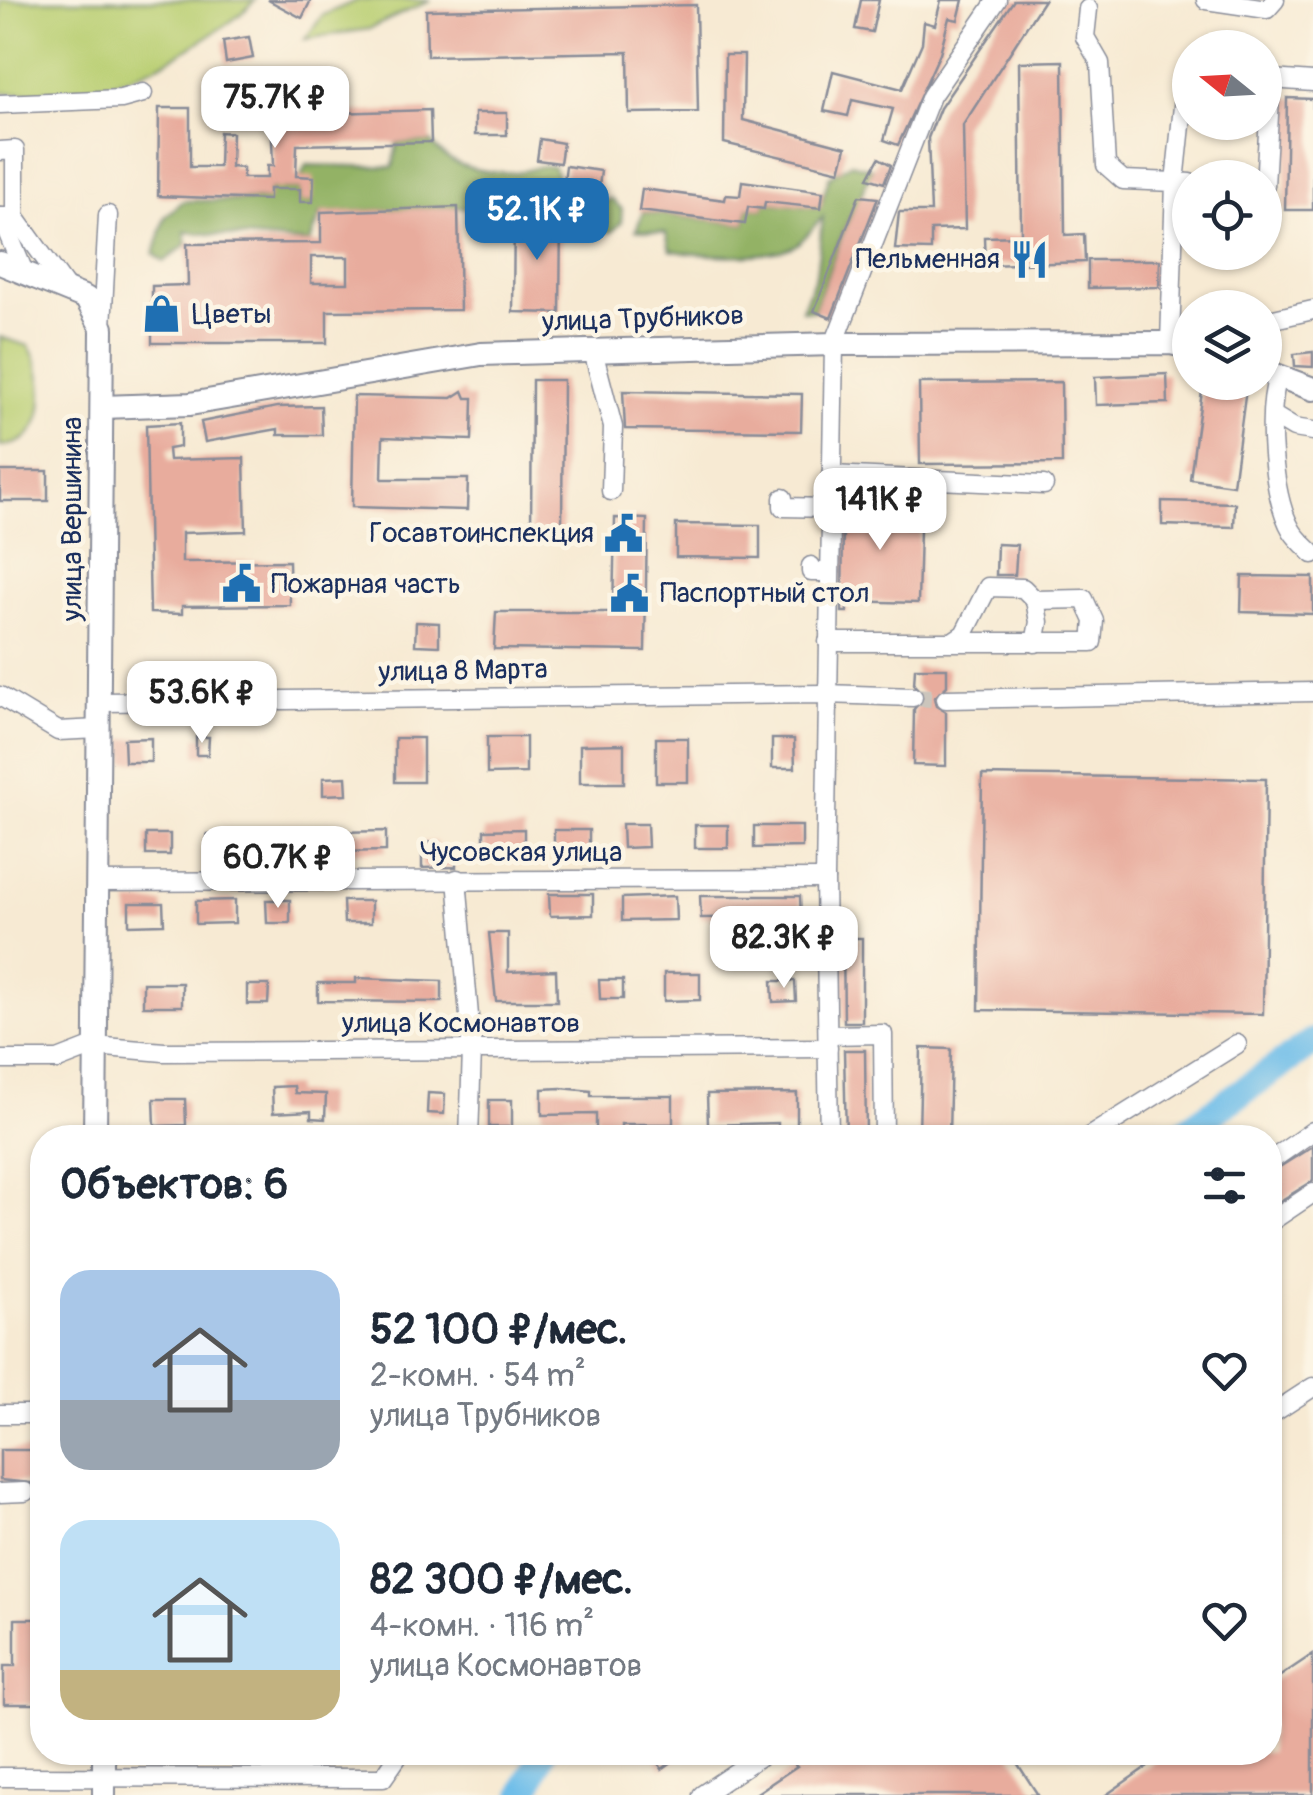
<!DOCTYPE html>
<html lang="ru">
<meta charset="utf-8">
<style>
:root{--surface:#fff;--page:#f6f6f7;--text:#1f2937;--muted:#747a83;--accent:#1f6fb2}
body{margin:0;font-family:Pangolin,sans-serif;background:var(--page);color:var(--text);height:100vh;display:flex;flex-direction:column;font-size:38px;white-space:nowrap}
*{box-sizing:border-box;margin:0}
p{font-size:32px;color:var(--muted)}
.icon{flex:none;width:55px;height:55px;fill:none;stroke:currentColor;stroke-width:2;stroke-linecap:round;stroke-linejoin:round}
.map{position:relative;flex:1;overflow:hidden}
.panel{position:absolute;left:30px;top:1125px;width:1252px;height:640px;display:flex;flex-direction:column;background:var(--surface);border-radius:40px;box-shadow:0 2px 8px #0004}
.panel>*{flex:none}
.needle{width:65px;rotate:288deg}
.fabs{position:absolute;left:1172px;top:30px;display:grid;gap:20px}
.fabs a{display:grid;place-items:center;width:110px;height:110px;border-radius:50%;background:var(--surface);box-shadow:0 2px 8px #0004;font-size:50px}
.price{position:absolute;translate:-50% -85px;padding:0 22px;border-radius:20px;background:#fff;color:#222;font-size:32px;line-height:65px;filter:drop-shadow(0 2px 5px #0008)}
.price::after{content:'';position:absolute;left:50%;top:60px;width:30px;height:22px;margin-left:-15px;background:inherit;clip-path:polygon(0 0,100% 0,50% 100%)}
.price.on{background:var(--accent);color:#fff}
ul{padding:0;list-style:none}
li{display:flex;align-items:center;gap:30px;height:250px;padding:0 30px}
li span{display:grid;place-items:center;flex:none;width:280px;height:200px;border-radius:30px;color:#555}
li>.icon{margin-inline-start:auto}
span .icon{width:120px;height:120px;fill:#fffc;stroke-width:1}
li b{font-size:42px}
h2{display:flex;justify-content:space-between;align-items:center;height:120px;padding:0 30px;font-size:42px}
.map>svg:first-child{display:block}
</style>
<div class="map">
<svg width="1313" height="1795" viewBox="0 0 1313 1795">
<rect width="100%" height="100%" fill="#fcf5e5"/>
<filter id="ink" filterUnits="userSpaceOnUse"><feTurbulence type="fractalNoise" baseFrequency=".01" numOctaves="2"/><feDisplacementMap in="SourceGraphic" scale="20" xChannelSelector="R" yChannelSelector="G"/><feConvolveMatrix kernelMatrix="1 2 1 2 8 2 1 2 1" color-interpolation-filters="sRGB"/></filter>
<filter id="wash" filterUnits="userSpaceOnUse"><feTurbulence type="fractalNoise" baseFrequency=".0048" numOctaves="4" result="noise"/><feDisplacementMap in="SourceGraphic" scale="40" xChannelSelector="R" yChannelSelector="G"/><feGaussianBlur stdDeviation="2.25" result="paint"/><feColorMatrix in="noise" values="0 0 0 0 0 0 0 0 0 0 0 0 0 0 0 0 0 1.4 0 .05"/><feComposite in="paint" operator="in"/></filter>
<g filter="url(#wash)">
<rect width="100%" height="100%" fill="#f7ead3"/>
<g fill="#bacf73" stroke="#6a7f68" stroke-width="2.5">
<path d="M0,0H255C242,16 222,27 205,38C134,85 85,95 0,93Z"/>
<polygon points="358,0 431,0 369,29 305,39 323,15"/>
<path d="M0,337L29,346C48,379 52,445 0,446Z"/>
</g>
<g fill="#93b265" stroke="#577062" stroke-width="2.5">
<path d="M431,142C449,168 486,174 517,172C533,171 537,163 554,167L563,200L586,207L611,199L622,209L621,223L612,232L583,228L561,215L458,207L321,213L310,243L185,232L187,244L164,262L154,254L165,217L183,201L268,200L269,189H300V201L312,202L301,177L306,165L393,167L397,143Z"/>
<path d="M851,163L873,169L842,235L814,311L802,310L816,275L823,217C815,225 805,239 796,245C771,260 697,256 670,250L666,233L636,230L643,212L745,224L748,207L763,209L765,202L820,208L829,177Z"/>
</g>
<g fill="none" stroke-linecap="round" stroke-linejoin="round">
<g stroke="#6fbee9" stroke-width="28">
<polyline points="1176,1138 1313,1042"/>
<polyline points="524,1795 543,1752"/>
</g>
</g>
<g id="blocks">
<g fill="#e8ac9d" fill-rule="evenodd">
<polygon points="268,0 311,0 302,18"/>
<polygon points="861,0 879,0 872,32 855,29"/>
<polygon points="941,0 963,0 958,20 949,18 940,53 898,145 884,140 893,109 852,100 848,116 824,111 833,71 902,89 922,43 924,22 935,25"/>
<polygon points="1014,0 1044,0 963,125 965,229 931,230 931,250 895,249 899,212 931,212 928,138 940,108"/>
<polygon points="696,5 698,112 629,113 628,52 427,56 426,10"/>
<polygon points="249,37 253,58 226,63 223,41"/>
<polygon points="725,55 744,55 743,120 846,147 840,171 724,143"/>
<polygon points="1063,61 1065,235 1084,234 1085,262 985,265 984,237 1021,236 1019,62"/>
<polygon points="1287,98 1313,99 1313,210 1285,210"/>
<polygon points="159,108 190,108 190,167 219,167 220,132 232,133 231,167 243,168 243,178 267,178 267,166 273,166 271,115 430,110 431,142 297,145 296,176 314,177 313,202 300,202 300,189 269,189 269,200 158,196"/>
<rect x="475" y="113" width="32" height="22"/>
<polygon points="540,139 563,143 560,163 537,160"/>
<polygon points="879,158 891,165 884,183 868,178"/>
<polygon points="566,166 601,171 597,202 562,197"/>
<polygon points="742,181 823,192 821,208 765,202 764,209 748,207 745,224 639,211 642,189 725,200 726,195 740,196"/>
<polygon points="859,196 878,198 831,318 814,311"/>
<path d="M458,207L460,310L327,311V343H152V286L188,285L187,244L321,243V212ZM311,257H348V283H311Z"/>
<polygon points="514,214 561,215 560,313 513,312"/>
<polygon points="1088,260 1160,260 1159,287 1088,288"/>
<polygon points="1313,352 1313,367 1295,366 1294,354"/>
<polygon points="1167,374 1168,403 1096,405 1095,377"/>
<polygon points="532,380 563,380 562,531 531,531"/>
<polygon points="1061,382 1062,463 920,464 919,383"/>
<polygon points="1203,384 1246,389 1233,485 1190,479"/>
<polygon points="463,391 466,398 473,398 472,440 383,437 382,479 468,479 467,510 352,507 354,396 452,398"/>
<polygon points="623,391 802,394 801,431 625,429"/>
<polygon points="321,406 322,435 278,435 278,429 205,442 201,422 277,407"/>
<polygon points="180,423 180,447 168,449 169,460 244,458 246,531 182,533 182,562 289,561 290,605 182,606 182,614 150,613 146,425"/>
<rect x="0" y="471" width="48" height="30"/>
<polygon points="859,496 906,496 906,529 920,529 918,603 847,601 847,612 842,612 843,528 851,528 851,508 859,509"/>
<polygon points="1162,501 1235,503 1234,527 1162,525"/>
<polygon points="615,518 647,519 645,651 494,649 496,612 613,612"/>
<polygon points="676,524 760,525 760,558 676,557"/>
<polygon points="997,544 1017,545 1015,575 996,575"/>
<polygon points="1242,576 1313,577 1313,614 1241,612"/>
<polygon points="416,622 439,623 439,646 415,645"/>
<polygon points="915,668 947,668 947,686 934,698 936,706 946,712 946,766 913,765 914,709 925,696 914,685"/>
<polygon points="196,737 209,737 208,755 196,755"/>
<polygon points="487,737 526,737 526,773 487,774"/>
<polygon points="151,738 151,762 125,762 124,739"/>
<rect x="395" y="738" width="28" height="44"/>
<rect x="656" y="738" width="32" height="44"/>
<polygon points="772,739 794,739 795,768 772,768"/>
<polygon points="624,744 624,783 580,783 580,745"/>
<polygon points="982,775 1266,779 1263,1014 979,1010"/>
<polygon points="346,777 347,794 323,795 323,778"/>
<polygon points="622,824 647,824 648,847 623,848"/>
<rect x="695" y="825" width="33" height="23"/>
<polygon points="754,826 802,826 802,847 754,848"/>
<polygon points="524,829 524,850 484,850 484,830"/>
<rect x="554" y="830" width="35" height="20"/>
<polygon points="386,831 386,851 337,852 337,832"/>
<polygon points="288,832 289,853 264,853 263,833"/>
<polygon points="230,833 230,854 207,854 207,834"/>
<rect x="146" y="834" width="24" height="21"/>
<polygon points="436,842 436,856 456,856 456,867 422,868 422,843"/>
<polygon points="549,894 593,894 593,915 550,916"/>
<polygon points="675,896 676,920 622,921 622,898"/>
<polygon points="700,896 800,896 801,917 701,918"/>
<polygon points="235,900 235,923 196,924 196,901"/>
<polygon points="266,900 290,900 290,923 267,923"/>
<polygon points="343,901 371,901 371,923 344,923"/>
<polygon points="129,903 163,903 164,924 129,925"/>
<polygon points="489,933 508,933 508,972 556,970 557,1001 496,1001"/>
<polygon points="843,938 862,938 862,1022 844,1022"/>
<polygon points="664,973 700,973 700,1000 664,1001"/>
<polygon points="356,978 442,981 442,1002 318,1001 318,983 356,983"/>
<polygon points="599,980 623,980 623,999 600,999"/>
<polygon points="772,981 795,981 796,1001 773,1002"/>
<rect x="143" y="983" width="39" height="23"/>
<polygon points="247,985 269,985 268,1004 247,1004"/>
<polygon points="921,1048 951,1049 949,1136 919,1135"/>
<polygon points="844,1050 865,1050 866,1138 846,1138"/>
<polygon points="294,1086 295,1093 326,1094 325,1119 311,1118 311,1111 273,1113 272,1087"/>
<polygon points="561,1088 591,1091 591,1096 673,1096 673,1124 621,1124 621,1138 596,1138 596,1114 542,1115 542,1089"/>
<polygon points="428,1093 445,1094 444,1114 427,1113"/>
<polygon points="797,1093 797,1128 778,1128 778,1123 708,1125 707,1094"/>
<polygon points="154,1099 185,1099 186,1125 155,1126"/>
<rect x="489" y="1100" width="23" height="27"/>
<polygon points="1313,1146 1313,1181 1270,1207 1270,1173"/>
<polygon points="0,1450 42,1450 42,1484 0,1480"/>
<polygon points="15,1619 42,1619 42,1704 4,1704 4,1666 15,1666"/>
<polygon points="1313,1654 1313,1795 1106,1795 1168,1752 1270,1752 1270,1683"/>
<polygon points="651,1752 686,1752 662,1769"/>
<polygon points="783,1752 1010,1752 1038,1795 754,1795 797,1766"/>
</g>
</g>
</g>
<g filter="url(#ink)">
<use href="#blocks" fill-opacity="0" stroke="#898c98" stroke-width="2.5"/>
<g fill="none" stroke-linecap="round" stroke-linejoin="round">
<polyline stroke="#cbc5bc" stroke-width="18" stroke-dasharray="18 9" stroke-linecap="butt" points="913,697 946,699"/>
<defs>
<g id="minor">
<polyline points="1206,0 1267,9 1275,0"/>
<polyline points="1088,9 1085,37 1100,63 1106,165 1123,180 1175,182 1170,343"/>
<polyline points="1186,78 1175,182 1190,183"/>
<polyline points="0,104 121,99 143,93"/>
<polyline points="0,151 15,150 15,217"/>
<polyline points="1265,186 1271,79 1313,82"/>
<polyline points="0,217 15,217 67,289"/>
<polyline points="1,217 24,272"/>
<polyline points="1265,321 1313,310"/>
<polyline points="102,327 108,215"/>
<polyline points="593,351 613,427 611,491"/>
<path d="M1278,376C1266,413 1272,497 1292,531C1297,539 1306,547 1313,554"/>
<polyline points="1274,416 1294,428 1313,431"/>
<polyline points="831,475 1044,485"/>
<polyline points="783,498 783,507 831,508"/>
<polyline points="811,566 811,572 830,572"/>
<polyline points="828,642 1092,642 1094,621 1084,599 1035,600 1023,588 988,587 964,634 952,642"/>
<polyline points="1035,643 1039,622 1035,600"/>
<polyline points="0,696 58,731 99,729"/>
<polyline points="946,699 1313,692"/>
<polyline points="100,702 826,694 913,697"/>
<polyline points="457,879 472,1050 469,1138"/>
<polyline points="96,882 825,879"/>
<polyline points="828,1035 883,1034 884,1138"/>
<polyline points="0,1060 58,1060 94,1046 164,1052 828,1048"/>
<polyline points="829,1138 825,879 834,344 931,96 997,0"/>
<polyline points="1087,1138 1237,1044"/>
<polyline points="1270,1161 1313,1131"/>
<polyline points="1270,1222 1313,1193"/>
<polyline points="0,1414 42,1414"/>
<polyline points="1270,1415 1313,1387"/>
<polyline points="0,1493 25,1492"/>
<polyline points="0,1777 383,1778 401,1752"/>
<polyline points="702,1795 766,1752"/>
</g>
<g id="major">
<polyline points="0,263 86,298 102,328 95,1138"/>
<polyline points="1265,371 1313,389"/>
<polyline points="102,407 190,404 481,354 834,344 1170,343 1190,347"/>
<polyline points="104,1795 104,1752"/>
</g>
</defs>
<use href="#minor" stroke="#898c98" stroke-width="21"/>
<use href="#major" stroke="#898c98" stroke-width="26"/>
<use href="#minor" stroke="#fff" stroke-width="18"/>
<use href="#major" stroke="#fff" stroke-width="22"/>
</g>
</g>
<defs>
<symbol id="restaurant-bare" viewBox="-9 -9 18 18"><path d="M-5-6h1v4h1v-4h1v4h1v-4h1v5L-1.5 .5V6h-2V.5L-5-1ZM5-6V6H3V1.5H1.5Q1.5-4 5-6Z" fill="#1f6fb2" stroke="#fcf5e5" stroke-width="2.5" paint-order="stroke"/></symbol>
<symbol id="shop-bare" viewBox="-9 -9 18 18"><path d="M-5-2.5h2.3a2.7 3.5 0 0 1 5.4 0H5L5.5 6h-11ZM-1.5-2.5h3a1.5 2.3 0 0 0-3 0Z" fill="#1f6fb2" stroke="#fcf5e5" stroke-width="2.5" paint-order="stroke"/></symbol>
<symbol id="civic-bare" viewBox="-9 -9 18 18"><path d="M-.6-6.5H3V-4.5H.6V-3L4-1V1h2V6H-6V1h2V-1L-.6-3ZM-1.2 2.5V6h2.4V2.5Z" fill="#1f6fb2" stroke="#fcf5e5" stroke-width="2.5" paint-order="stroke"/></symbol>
</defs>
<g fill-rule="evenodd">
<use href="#restaurant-bare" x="1002" y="232" width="55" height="55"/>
<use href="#shop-bare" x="134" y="286" width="55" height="55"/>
<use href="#civic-bare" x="596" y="506" width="55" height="55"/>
<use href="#civic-bare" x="214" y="556" width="55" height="55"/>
<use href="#civic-bare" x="602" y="566" width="55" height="55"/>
</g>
<g text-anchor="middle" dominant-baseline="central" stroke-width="9" stroke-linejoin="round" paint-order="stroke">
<g font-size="28" fill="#1b2f5e" stroke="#fcf5e5" text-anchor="start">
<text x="1000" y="259" text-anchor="end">Пельменная</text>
<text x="192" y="314">Цветы</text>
<text x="594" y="533" text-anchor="end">Госавтоинспекция</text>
<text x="271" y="584">Пожарная часть</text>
<text x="660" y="593">Паспортный стол</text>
</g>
<g font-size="28" fill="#1b2f5e" stroke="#fcf5e5">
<text transform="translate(643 319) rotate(-2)">улица Трубников</text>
<text transform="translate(72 519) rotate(-90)">улица Вершинина</text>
<text transform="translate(463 671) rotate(-1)">улица 8 Марта</text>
<text x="521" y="852">Чусовская улица</text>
<text x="461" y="1023">улица Космонавтов</text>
</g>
</g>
</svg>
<div class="fabs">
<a><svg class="needle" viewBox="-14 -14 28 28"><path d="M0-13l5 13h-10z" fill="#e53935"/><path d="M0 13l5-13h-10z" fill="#747a83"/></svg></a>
<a><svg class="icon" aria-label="locate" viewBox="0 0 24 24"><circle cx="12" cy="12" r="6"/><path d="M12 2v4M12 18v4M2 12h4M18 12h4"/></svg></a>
<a><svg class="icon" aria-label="layers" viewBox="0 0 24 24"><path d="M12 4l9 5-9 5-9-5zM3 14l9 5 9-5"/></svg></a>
</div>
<b class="price" style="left:275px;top:151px">75.7K ₽</b>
<b class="price on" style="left:537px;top:263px">52.1K ₽</b>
<b class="price" style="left:880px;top:553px">141K ₽</b>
<b class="price" style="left:202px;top:746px">53.6K ₽</b>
<b class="price" style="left:278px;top:911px">60.7K ₽</b>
<b class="price" style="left:784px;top:991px">82.3K ₽</b>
<section class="panel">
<h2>Объектов: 6<svg class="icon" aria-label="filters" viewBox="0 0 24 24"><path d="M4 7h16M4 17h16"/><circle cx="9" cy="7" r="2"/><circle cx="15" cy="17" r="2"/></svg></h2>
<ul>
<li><span style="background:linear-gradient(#a9c7e8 65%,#9aa5b1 0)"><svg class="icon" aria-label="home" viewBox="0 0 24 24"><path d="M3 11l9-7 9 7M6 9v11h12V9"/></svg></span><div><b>52 100 ₽/мес.</b><p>2-комн. · 54 m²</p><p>улица Трубников</p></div><svg class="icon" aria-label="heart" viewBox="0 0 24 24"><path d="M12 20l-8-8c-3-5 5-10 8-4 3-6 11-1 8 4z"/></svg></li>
<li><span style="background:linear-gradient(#bfe0f5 75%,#c2b280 0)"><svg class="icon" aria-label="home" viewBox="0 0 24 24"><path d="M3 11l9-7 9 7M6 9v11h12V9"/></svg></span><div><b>82 300 ₽/мес.</b><p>4-комн. · 116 m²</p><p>улица Космонавтов</p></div><svg class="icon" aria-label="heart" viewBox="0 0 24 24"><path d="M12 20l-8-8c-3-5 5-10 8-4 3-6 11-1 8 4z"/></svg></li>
</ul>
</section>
</div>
